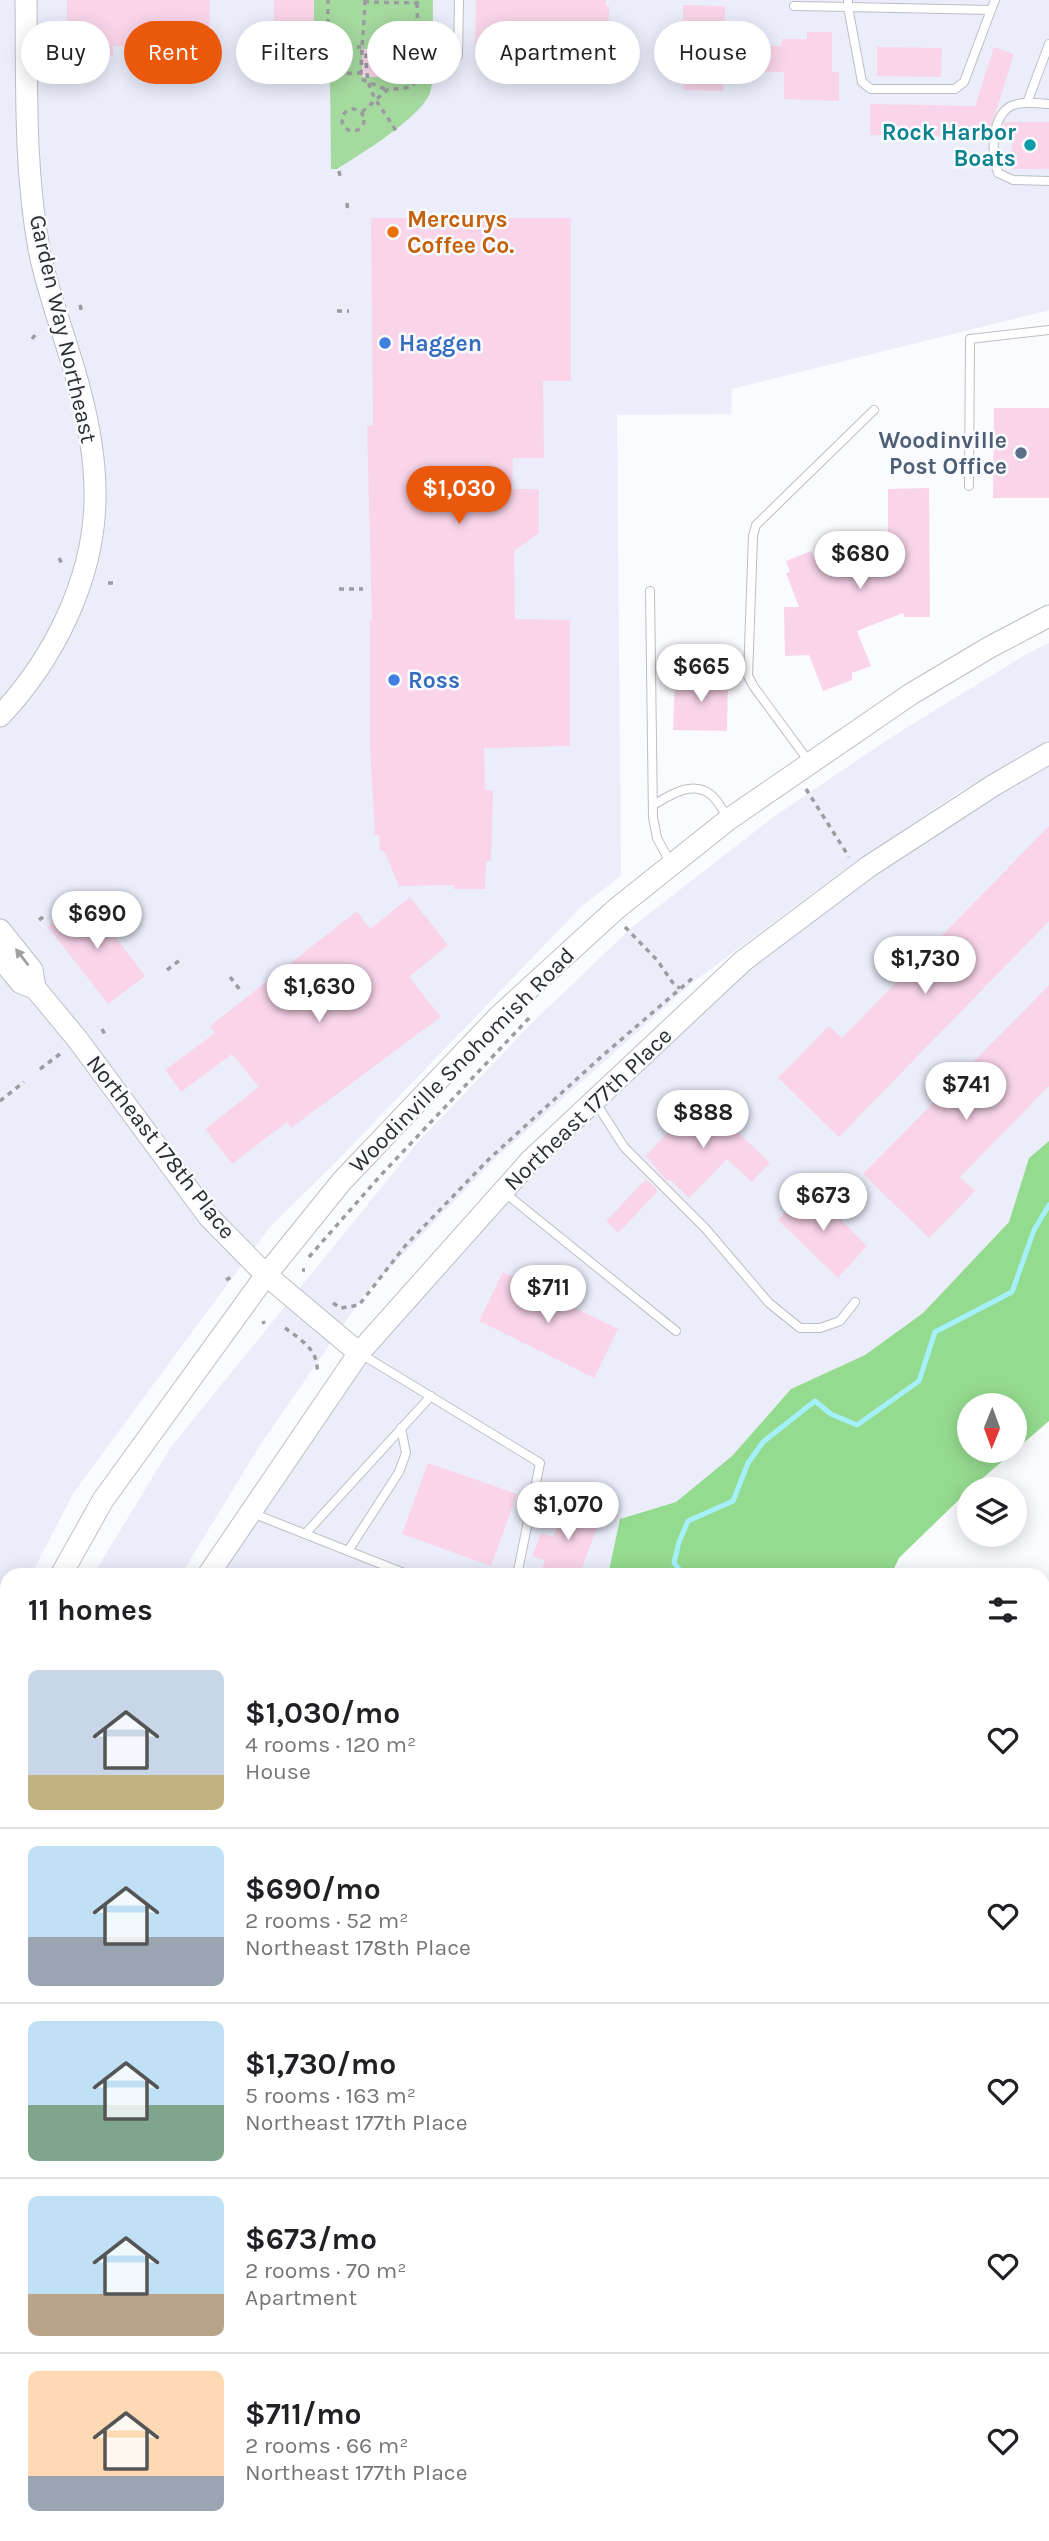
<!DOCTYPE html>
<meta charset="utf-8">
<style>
:root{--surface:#fff;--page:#f2f2f2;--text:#202124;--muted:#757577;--line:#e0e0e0;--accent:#ea580c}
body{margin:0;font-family:Karla,sans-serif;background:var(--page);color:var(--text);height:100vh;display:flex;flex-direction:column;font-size:26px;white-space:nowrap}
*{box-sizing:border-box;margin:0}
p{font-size:23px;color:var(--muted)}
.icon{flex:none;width:38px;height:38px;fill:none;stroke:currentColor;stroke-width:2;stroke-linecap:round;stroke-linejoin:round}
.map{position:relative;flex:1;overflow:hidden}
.sheet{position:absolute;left:0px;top:1568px;width:1050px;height:973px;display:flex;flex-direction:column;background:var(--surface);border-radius:21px 21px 0 0;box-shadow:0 4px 18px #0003}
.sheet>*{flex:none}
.hud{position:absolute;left:21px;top:21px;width:1008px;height:63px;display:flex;gap:14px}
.needle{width:46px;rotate:181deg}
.tools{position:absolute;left:957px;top:1393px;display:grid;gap:14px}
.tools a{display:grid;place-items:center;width:70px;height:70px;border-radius:50%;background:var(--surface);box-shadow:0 4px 18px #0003;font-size:35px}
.price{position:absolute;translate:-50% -60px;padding:0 16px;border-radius:24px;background:#fff;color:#222;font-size:23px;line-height:46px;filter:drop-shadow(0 2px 4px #0008)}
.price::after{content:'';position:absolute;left:50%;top:42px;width:21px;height:16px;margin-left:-10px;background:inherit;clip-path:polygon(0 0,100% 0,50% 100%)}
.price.current{background:var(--accent);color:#fff}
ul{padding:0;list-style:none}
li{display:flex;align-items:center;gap:21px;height:175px;padding:0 28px}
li+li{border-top:2px solid var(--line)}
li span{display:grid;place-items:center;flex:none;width:196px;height:140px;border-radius:10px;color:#555}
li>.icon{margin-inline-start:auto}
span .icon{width:84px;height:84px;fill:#fffc;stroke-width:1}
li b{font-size:30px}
h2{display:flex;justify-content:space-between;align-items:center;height:84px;padding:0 28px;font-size:30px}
.tag{padding:0 24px;border-radius:32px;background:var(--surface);box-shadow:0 4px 18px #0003;font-size:24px;line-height:63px}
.tag.current{background:var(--accent);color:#fff}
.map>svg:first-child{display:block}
</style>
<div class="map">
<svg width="1049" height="2541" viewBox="0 0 1049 2541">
<rect width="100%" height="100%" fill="#fafbff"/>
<g fill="#ebedfb">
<polygon points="0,0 1049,0 1049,310 732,389 731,414 617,415 621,876 582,906 335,1163 269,1228 74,1492 31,1575 7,1575 7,1621 0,1634"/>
<polygon points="1049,643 1049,741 961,791 844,870 692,983 494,1160 364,1295 260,1445 181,1575 93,1575 171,1447 419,1141 533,1022 632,927 772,818 890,738 1025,655"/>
<polygon points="1049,753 1049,1141 1029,1158 1009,1222 923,1313 865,1355 791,1389 732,1456 676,1502 620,1519 608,1575 208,1575 359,1353 530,1161 743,961"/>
<polygon points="7,1736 7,1909 0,1927 0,1751"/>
</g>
<g fill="#a5da9f">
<path d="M314,0H433C432,21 436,76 430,93C420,118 361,154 337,169H331L330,75L314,74Z"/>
<polygon points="7,2055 7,2534 215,2534 213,2541 0,2541 0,2076"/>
</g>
<g fill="#95db8f" fill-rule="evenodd">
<path d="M1049,1141V1421L970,1489L899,1558L891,1575H608L620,1519L676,1502L732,1456L791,1389L865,1355L923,1313L1009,1222L1029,1158ZM1015,1405V1451H970V1405Z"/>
<polygon points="1049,1787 1049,1958 1043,1964 1043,1793"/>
<polygon points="215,2534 468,2534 466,2541 213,2541"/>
<polygon points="615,2534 725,2534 718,2541 613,2541"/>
</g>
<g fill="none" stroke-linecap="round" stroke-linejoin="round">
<g stroke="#a5f0fd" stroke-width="5">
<polyline points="684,1575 674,1563 679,1542 688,1521 733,1501 748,1463 763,1442 815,1401 831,1414 857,1425 919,1381 935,1332 1012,1292 1034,1230 1049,1205"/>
<polyline points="0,1796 3,1797 7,1789"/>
<polyline points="247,2534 247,2536 264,2534"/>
<polyline points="320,2541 321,2534"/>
</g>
</g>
<g fill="#fad5ea">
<polygon points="67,0 210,0 209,48 186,50 186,48 113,46 113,56 88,56 88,76 66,75"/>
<rect x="274" y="0" width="40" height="74"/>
<polygon points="476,0 606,0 606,6 609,6 608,54 475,51"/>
<polygon points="683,5 725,6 723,91 684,90"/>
<polygon points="807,32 832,32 832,72 839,72 839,101 784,99 784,72 757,72 758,46 781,46 782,39 807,39"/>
<polygon points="877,47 942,48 941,77 877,76"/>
<polygon points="994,47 1014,54 988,137 870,135 870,104 975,106"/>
<rect x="362" y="49" width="30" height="28"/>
<polygon points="1005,122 1049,122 1049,169 1012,169 1012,137 1001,137"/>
<polygon points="371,218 571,218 571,381 543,381 544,458 513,458 512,489 539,489 539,533 514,551 515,619 570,620 570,746 484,748 485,790 493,790 491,861 486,861 485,889 454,889 454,885 399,886 384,851 380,851 379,835 375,835 370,748 370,620 372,620 367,426 373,426"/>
<polygon points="994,408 1049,408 1049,498 993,498"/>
<polygon points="929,488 930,617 905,617 903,613 857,631 871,666 852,673 852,680 823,691 809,655 785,656 784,607 799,607 786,573 790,572 786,561 811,551 815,560 852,545 857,559 888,547 888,489"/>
<polygon points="675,676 728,677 727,731 673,730"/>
<polygon points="1049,826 1049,921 839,1137 778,1078 829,1026 842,1038"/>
<polygon points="410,897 448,945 409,977 441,1017 291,1128 287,1122 232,1164 205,1129 259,1087 232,1054 181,1092 165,1070 215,1033 210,1026 357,911 370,929"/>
<polygon points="86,898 145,976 108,1004 48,927"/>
<polygon points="1049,985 1049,1086 960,1177 975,1191 929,1238 863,1174"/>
<polygon points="700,1096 770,1163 752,1182 727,1159 689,1198 669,1179 667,1181 646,1156"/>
<polygon points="646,1179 658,1191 618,1233 606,1221"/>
<polygon points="808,1187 867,1246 838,1278 778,1220"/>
<polygon points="503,1272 618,1329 594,1378 479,1321"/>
<polygon points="428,1463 517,1494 491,1566 402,1534"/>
<polygon points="567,1502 602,1515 579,1575 539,1575 545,1560 532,1556 541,1533 553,1537"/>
</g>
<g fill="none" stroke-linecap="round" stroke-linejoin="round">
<defs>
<g id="lane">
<polyline points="794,6 848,7 848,0"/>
<polyline points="991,10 964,82 955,89 871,89 862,82 848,7 991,10 995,0"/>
<polyline points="458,56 459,0"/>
<polyline points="1027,103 1049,44"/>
<path d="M1049,104C1037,103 1021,101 1011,106C991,117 991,155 998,173L1013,180L1049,181"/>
<polyline points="969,486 970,339 1049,330"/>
<polyline points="650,591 653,817 657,838 671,864"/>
<polyline points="810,763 754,687 748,676 753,536 756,525 874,410"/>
<path d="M653,805C669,796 691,780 710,794C717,799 723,810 727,817"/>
<polyline points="596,1103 624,1147 705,1228 769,1303 800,1328 820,1328 840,1321 855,1302"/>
<polyline points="505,1193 676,1331"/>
<polyline points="361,1354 540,1463 517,1575"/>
<polyline points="252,1513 409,1575"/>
<polyline points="305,1534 431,1396"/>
<polyline points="348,1551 399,1472 406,1453 401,1428"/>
</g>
<g id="street">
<polyline points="1043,2498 1049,2498"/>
<polyline points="1035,2534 1039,2541"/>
</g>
<g id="secondary">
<path d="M0,716C53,660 93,581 95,502C96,463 89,424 79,387C67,341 48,296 39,249C24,167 27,83 26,0"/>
<polyline points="0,930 32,970 35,988 78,1040 209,1217 266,1275 359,1353"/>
<polyline points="0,957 21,983 35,988"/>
<polyline points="61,1575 103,1500 266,1275 342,1181 499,1016 616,909 729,819 911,694 990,647 1049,616"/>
<polyline points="208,1575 359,1353 530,1161 743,961 868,867 994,785 1049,753"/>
<polyline points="0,1684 7,1671"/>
<polyline points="0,1997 7,1978"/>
<polyline points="718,2541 725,2534"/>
</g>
<g id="highway">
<polyline points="1043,1673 1049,1666"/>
<polyline points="1043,1755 1049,1748"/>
<polyline points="510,2541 513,2534"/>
<polyline points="576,2541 578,2534"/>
</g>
</defs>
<use href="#lane" stroke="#bdbec4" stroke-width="10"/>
<use href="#street" stroke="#bdbec4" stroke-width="18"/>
<use href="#secondary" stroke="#bdbec4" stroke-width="23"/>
<use href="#highway" stroke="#bdbec4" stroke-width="30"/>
<g stroke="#9b9c9f" stroke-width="3.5" stroke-dasharray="5 5" stroke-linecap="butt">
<path d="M365,0C364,27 361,52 361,79L387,90"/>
<polyline points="364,2 417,3 419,0"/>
<polyline points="417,3 418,38"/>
<polyline points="327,47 361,47"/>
<path d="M388,55H366C366,96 377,99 396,131"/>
<polyline points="327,74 328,0"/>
<polyline points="327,74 361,73"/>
<circle cx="353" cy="120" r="11"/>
<polyline points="362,112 387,90 411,87 418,78 418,38 436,38"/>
<polyline points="339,171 340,176"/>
<polyline points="347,203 348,213"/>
<polyline points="80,305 82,313"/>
<polyline points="337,311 349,311"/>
<polyline points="32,339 35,335"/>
<polyline points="59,558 62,564"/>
<polyline points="108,583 113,583"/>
<polyline points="339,589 363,589"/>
<polyline points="806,789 849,857"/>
<polyline points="39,920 43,917"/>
<polyline points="625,927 657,960 675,986 680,988"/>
<polyline points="167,970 180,960"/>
<polyline points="230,977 241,991"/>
<polyline points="102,1029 105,1035"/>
<polyline points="40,1069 60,1054"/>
<polyline points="0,1101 24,1082"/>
<polyline points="309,1257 380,1176 530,1017"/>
<polyline points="302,1270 305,1270"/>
<polyline points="226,1280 231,1277"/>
<polyline points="333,1303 341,1308 359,1305 405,1246 489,1159 602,1056 695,976"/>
<polyline points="263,1321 264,1324"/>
<path d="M285,1328C301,1340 319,1350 317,1372"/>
<polyline points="672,2541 676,2534"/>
</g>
<use href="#lane" stroke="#fff" stroke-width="8"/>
<use href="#street" stroke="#fff" stroke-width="16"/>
<use href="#secondary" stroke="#fff" stroke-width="21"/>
<use href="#highway" stroke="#fff" stroke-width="28"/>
</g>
<defs><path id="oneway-solid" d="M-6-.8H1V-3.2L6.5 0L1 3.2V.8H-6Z" transform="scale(1.75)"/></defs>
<use fill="#a0a0a1" href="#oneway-solid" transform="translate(22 957) rotate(-128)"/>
<circle fill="#0f9aa8" stroke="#fafbff" stroke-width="2.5" cx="1030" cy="145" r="7"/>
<circle fill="#e8710a" stroke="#fafbff" stroke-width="2.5" cx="393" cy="232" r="7"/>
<g fill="#3f7fe0" stroke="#fafbff" stroke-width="2.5">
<circle cx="385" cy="343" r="7"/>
<circle cx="394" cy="680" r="7"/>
</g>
<circle fill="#5c6f8a" stroke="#fafbff" stroke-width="2.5" cx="1021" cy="453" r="7"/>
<g text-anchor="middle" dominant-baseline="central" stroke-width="5" stroke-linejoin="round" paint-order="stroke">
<g font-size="23" font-weight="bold" fill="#0d838f" stroke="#fafbff" text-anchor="end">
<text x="1016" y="132">Rock Harbor<tspan x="1016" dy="26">Boats</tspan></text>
</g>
<g font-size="23" font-weight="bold" fill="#c56008" stroke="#fafbff" text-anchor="start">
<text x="407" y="219">Mercurys<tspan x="407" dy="26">Coffee Co.</tspan></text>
</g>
<g font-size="23" fill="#2c2d2f" stroke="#fafbff">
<text transform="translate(63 329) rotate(77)">Garden Way Northeast</text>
<text transform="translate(462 1060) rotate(-45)">Woodinville Snohomish Road</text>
<text transform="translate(588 1109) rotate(-44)">Northeast 177th Place</text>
<text transform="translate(161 1147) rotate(52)">Northeast 178th Place</text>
</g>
<g font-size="23" font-weight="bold" fill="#366cbe" stroke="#fafbff" text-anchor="start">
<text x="399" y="343">Haggen</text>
<text x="408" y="680">Ross</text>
</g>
<g font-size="23" font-weight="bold" fill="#4e5e75" stroke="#fafbff" text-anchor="end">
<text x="1007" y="440">Woodinville<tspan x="1007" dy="26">Post Office</tspan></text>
</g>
</g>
</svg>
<div class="tools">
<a><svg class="needle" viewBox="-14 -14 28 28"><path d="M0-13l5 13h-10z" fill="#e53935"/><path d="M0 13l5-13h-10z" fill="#757577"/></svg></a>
<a><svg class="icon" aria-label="layers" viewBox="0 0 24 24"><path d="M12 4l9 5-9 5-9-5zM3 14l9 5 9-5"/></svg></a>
</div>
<b class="price current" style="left:459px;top:526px">$1,030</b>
<b class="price" style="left:860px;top:591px">$680</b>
<b class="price" style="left:701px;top:704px">$665</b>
<b class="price" style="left:97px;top:951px">$690</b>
<b class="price" style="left:925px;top:996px">$1,730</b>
<b class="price" style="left:319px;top:1024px">$1,630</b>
<b class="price" style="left:966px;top:1122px">$741</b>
<b class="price" style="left:703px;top:1150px">$888</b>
<b class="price" style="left:823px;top:1233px">$673</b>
<b class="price" style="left:548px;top:1325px">$711</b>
<b class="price" style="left:568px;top:1542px">$1,070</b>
<div class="hud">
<a class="tag">Buy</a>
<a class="tag current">Rent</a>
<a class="tag">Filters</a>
<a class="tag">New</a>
<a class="tag">Apartment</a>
<a class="tag">House</a>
</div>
<section class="sheet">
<h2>11 homes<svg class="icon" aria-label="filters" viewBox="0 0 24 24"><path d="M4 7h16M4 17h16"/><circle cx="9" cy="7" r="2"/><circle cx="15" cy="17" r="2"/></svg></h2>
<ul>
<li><span style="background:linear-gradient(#c9d6e8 75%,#c2b280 0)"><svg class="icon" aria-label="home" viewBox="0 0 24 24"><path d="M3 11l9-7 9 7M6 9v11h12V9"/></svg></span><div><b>$1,030/mo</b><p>4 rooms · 120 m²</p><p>House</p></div><svg class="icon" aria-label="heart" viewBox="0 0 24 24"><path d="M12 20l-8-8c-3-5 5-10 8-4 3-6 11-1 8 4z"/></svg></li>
<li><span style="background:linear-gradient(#bfe0f5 65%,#9aa5b1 0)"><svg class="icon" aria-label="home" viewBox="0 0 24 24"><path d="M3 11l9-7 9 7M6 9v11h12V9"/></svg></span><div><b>$690/mo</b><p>2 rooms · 52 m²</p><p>Northeast 178th Place</p></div><svg class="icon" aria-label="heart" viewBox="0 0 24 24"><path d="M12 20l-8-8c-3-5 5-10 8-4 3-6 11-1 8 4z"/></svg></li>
<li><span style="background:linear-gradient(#bfe0f5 60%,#7fa58c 0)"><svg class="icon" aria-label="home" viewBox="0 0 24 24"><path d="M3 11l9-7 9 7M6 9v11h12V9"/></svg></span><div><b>$1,730/mo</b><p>5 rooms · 163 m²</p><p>Northeast 177th Place</p></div><svg class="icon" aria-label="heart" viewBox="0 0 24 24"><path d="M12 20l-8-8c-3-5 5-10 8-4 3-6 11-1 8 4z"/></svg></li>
<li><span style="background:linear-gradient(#bfe0f5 70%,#b9a48a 0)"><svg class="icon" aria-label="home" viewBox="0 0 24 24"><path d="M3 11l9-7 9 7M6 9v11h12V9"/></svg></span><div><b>$673/mo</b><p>2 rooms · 70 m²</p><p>Apartment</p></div><svg class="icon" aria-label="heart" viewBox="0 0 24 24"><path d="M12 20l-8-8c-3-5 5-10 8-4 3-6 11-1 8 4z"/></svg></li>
<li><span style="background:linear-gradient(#ffd9b3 75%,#9aa5b1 0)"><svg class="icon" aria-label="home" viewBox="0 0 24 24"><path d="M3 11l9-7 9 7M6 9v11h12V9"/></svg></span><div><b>$711/mo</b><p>2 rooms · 66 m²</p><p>Northeast 177th Place</p></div><svg class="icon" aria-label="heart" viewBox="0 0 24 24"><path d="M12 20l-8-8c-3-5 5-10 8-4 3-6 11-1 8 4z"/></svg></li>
</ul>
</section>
</div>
